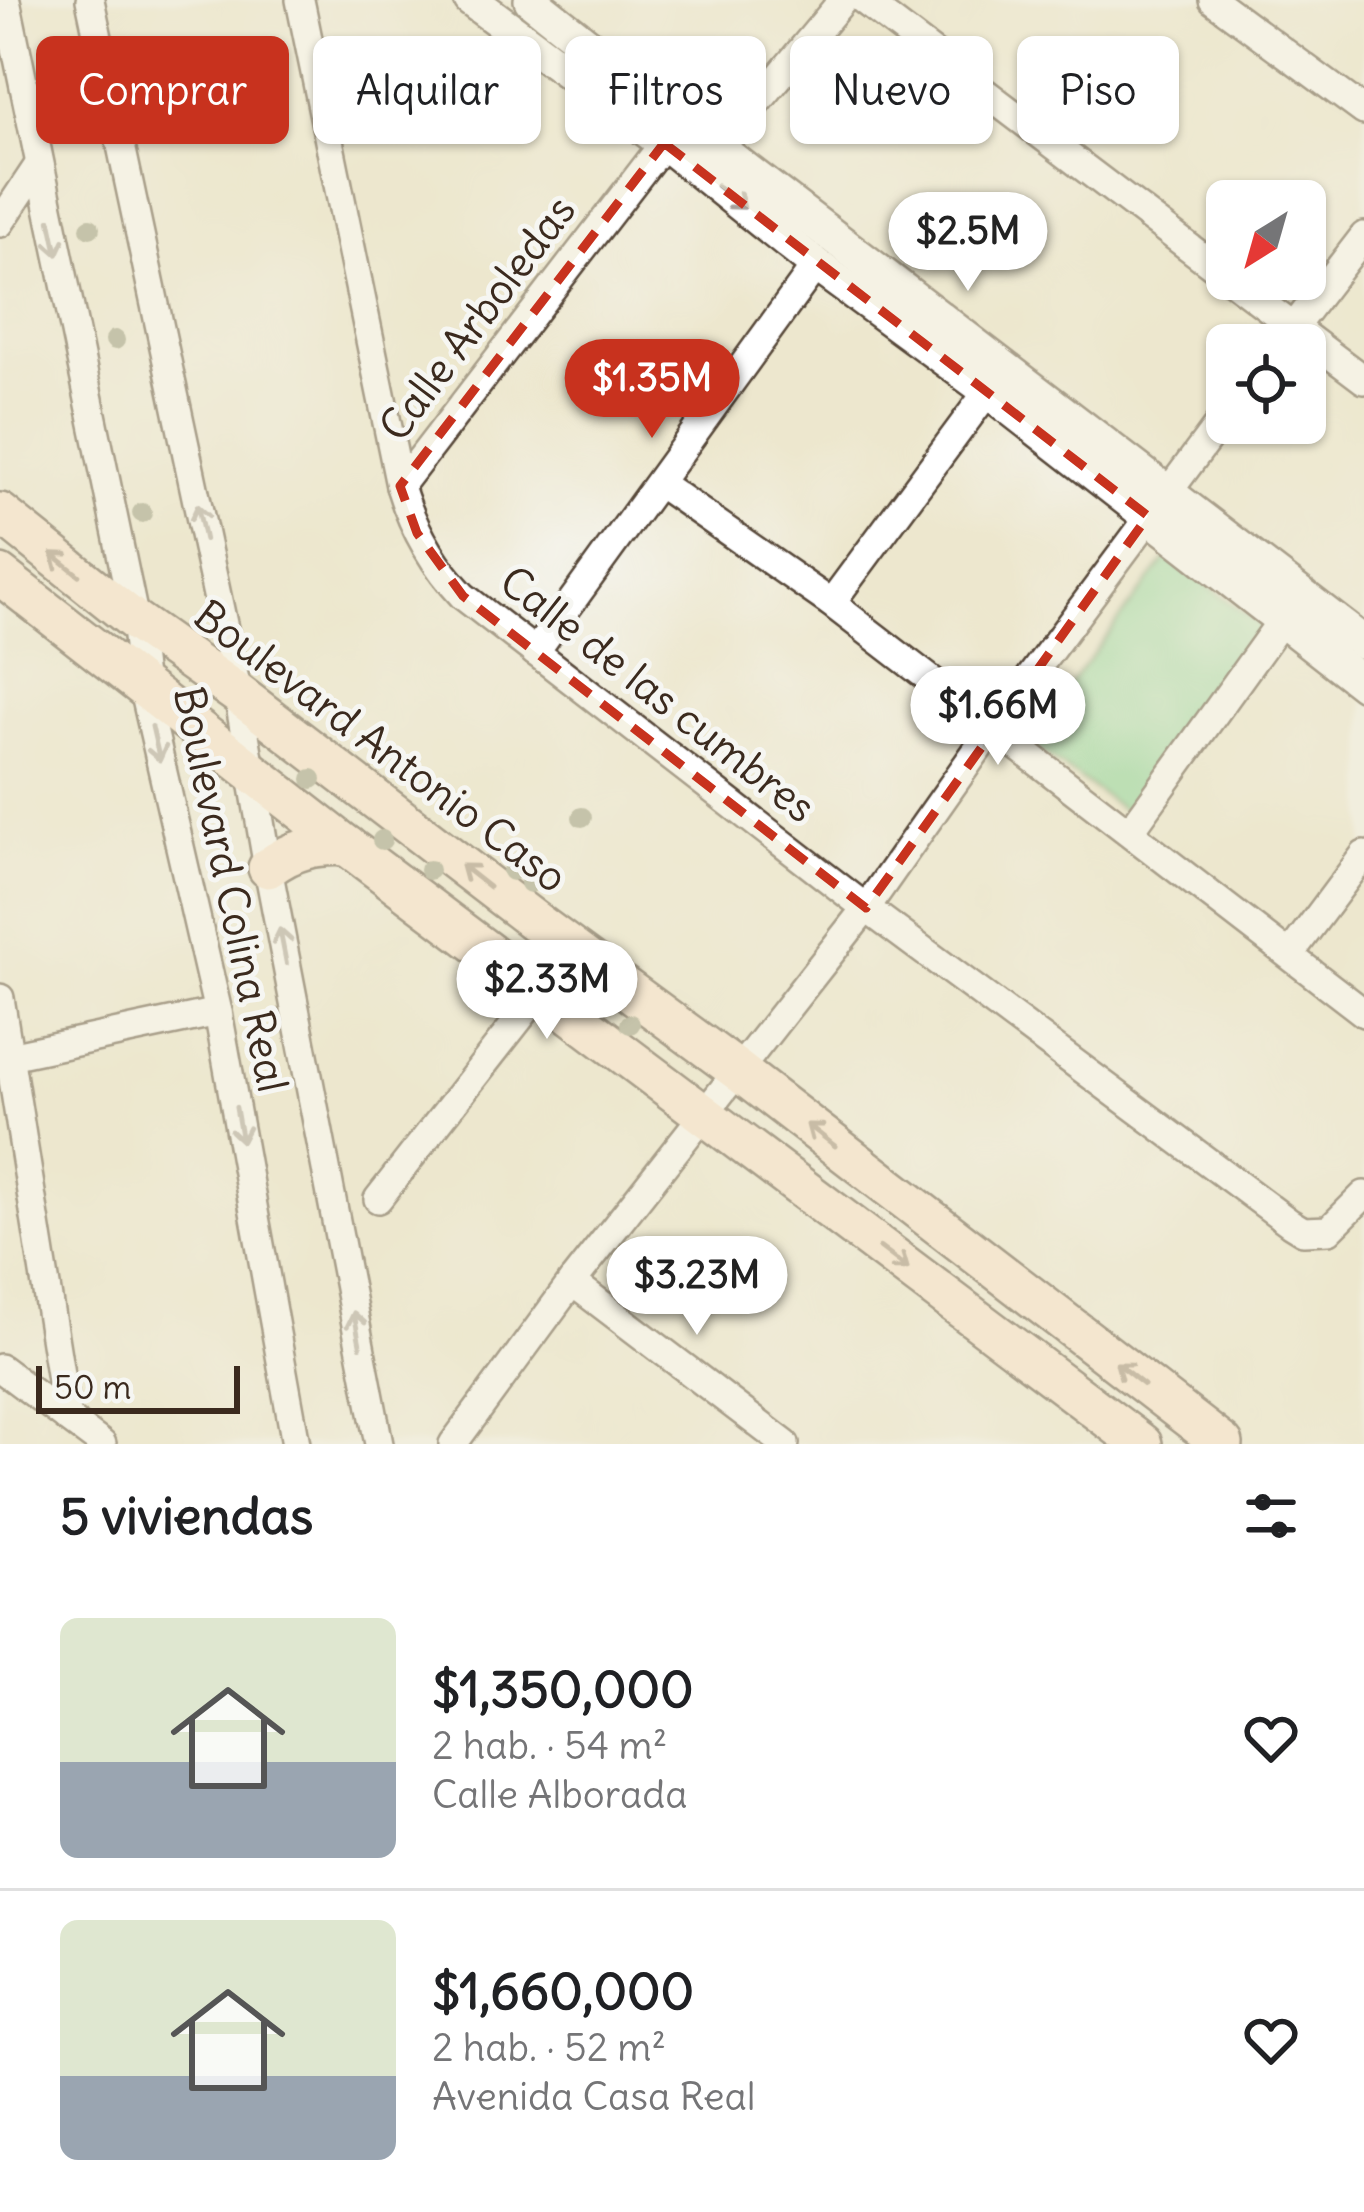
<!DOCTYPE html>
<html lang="es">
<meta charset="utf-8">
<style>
:root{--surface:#fff;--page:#f6f6f6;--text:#202124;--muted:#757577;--line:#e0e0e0;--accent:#c8321e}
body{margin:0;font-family:Delius,sans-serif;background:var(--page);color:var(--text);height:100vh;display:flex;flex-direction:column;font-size:45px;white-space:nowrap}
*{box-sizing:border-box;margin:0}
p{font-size:39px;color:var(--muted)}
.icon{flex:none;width:66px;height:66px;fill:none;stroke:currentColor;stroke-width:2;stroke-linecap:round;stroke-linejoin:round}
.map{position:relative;height:1444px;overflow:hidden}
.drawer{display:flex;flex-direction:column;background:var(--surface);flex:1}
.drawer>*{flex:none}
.banner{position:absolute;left:36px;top:36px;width:1293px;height:108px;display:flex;gap:24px}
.needle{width:78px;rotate:217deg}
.fabs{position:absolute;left:1206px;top:180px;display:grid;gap:24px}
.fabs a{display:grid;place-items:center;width:120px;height:120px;border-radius:18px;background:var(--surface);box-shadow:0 3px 9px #0004;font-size:60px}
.scale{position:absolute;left:36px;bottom:30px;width:204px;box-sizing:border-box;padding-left:12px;border:6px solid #3b2a1e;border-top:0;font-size:33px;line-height:42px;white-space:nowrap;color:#3b2a1e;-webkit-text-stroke:9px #f6f6f2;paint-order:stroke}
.price{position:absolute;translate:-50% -102px;padding:0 27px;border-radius:42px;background:#fff;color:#222;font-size:39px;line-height:78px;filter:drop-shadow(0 3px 6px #0008)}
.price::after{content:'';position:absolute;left:50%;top:72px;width:36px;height:27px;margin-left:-18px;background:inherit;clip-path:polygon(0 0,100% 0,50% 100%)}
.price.selected{background:var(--accent);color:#fff}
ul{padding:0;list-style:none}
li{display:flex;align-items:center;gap:36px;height:300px;padding:0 60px}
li+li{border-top:3px solid var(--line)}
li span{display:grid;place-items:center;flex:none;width:336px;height:240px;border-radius:18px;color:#555}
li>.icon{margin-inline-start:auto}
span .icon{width:144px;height:144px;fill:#fffc;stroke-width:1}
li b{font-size:51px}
h2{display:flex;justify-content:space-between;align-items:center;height:144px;padding:0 60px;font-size:51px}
.pill{padding:0 42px;border-radius:18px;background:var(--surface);box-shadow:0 3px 9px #0004;font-size:42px;line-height:108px}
.pill.selected{background:var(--accent);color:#fff}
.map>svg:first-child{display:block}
</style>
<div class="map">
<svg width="1364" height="1444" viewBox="0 0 1364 1444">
<rect width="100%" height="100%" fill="#f6f6f2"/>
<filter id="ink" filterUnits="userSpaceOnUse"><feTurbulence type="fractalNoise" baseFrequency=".00833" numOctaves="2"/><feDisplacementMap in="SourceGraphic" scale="24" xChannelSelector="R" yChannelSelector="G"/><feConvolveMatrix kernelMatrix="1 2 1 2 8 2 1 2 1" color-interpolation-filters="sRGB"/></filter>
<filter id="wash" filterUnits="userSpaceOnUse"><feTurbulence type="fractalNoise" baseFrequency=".004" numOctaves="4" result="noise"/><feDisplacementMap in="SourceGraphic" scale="48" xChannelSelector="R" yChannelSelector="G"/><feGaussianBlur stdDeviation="2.7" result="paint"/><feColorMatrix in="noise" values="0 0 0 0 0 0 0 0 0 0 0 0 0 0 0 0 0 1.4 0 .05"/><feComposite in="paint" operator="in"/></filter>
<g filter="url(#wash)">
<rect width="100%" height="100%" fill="#ede7ce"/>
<polygon fill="#83d596" stroke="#5f805a" stroke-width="3" points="1169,555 1264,628 1126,812 1026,741"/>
</g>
<g filter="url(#ink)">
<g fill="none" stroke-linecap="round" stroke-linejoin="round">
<defs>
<g id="minor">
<polyline points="6,0 135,621 143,686 218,1012 296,1444"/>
<polyline points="90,0 238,694 268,868 379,1444"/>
<path d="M300,0L400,486C413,529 433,564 463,596L866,908L1290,1223L1303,1231L1329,1230L1364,1195"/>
<polyline points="863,0 1227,276"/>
<polyline points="1213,0 1364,111"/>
<polyline points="719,149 843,0"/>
<polyline points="0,223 38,166"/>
<polyline points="1230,279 1364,380"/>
<polyline points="1280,345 1364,236"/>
<polyline points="660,484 831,603 1364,1013"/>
<polyline points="400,486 664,143"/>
<polyline points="831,603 988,391"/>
<polyline points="535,652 816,265"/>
<polyline points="1131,830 1282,620"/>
<polyline points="1290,954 1364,855"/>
<polyline points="0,998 67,1418"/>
<polyline points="0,1058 218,1012"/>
<polyline points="378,1199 541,991"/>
<polyline points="572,1282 785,1444"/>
<polyline points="0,1368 102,1444"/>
<polyline points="453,1444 572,1282 866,908 994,726 1227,413"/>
</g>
<g id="tertiary">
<polyline points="471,0 664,143 816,265 988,391 1364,684"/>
<polyline points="531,0 719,149 1364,643"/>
</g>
<g id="secondary">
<polyline points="0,513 135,621 238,694 533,920 737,1070 1223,1444"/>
<polyline points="0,575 347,846 1142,1444"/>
<path d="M268,868C293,849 316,844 347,846"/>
</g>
</defs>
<use href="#minor" stroke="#564638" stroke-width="32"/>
<use href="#tertiary" stroke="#564638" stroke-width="38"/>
<use href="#secondary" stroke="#564638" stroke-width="44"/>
<use href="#minor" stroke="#fff" stroke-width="27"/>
<use href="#tertiary" stroke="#fff" stroke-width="33"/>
<use href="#secondary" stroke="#fce5d0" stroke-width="39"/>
</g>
<g fill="#95977e">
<circle cx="90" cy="228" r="10"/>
<circle cx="115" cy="340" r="10"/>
<circle cx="142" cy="513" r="10"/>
<circle cx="312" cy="779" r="10"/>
<circle cx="582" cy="817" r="10"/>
<circle cx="382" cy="840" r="10"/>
<circle cx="429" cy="870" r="10"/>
<circle cx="512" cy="871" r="10"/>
<circle cx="530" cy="883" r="10"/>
<circle cx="548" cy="959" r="10"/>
<circle cx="630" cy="1024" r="10"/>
</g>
<defs><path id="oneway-shaft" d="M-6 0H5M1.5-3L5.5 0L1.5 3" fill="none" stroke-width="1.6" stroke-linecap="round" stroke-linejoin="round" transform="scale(3)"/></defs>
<g stroke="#a79f9a">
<use href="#oneway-shaft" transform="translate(731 197) rotate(39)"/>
<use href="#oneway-shaft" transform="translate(54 238) rotate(78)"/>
<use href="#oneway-shaft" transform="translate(201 522) rotate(-102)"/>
<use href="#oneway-shaft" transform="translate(156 744) rotate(77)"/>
<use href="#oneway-shaft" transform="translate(283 946) rotate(-101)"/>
<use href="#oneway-shaft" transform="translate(239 1125) rotate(80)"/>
<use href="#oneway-shaft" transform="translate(357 1329) rotate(-101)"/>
</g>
<g stroke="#9c8877">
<use href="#oneway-shaft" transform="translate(65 564) rotate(-141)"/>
<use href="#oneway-shaft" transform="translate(475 876) rotate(-142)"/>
<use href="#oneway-shaft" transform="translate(821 1135) rotate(-142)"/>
<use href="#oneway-shaft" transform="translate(894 1258) rotate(37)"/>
<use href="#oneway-shaft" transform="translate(1130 1374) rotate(-142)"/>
</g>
</g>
<path d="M0 0H1364V1444H0ZM664,143L1148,516L866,908L463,596L417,533L400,486Z" fill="#ede7ce" fill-opacity=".55" fill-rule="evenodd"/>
<path fill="none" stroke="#c8321e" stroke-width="9" stroke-dasharray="24 15" stroke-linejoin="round" d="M664,143L1148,516L866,908L463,596L417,533L400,486Z"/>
<g text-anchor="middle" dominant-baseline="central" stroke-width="10" stroke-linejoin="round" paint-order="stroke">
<g font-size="42" fill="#3b2a1e" stroke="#f6f6f2">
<text transform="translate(477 318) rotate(-53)">Calle Arboledas</text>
<text transform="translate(658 694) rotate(38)">Calle de las cumbres</text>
<text transform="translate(381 746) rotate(37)">Boulevard Antonio Caso</text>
<text transform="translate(231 889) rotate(78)">Boulevard Colina Real</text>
</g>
</g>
</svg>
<div class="fabs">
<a><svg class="needle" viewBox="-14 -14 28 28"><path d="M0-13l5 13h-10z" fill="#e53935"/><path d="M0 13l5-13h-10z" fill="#757577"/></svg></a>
<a><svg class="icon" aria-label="locate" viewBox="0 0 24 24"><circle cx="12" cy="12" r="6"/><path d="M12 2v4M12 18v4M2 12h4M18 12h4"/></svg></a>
</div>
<div class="scale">50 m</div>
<b class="price" style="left:968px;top:294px">$2.5M</b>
<b class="price selected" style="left:652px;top:441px">$1.35M</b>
<b class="price" style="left:998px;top:768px">$1.66M</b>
<b class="price" style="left:547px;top:1042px">$2.33M</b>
<b class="price" style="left:697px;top:1338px">$3.23M</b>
<div class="banner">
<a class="pill selected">Comprar</a>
<a class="pill">Alquilar</a>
<a class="pill">Filtros</a>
<a class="pill">Nuevo</a>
<a class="pill">Piso</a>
</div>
</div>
<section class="drawer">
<h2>5 viviendas<svg class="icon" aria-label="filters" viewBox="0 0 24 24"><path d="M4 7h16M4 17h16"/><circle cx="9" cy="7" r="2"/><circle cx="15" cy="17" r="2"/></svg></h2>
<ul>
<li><span style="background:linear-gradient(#dfe7d0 60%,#9aa5b1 0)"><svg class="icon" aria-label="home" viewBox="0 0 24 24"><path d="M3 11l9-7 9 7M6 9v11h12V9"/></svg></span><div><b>$1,350,000</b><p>2 hab. · 54 m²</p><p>Calle Alborada</p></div><svg class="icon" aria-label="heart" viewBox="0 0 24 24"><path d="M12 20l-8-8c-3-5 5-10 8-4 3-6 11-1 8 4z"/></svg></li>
<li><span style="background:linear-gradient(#dfe7d0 65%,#9aa5b1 0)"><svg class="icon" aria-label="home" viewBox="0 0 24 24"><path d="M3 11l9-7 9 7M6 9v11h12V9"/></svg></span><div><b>$1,660,000</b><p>2 hab. · 52 m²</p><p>Avenida Casa Real</p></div><svg class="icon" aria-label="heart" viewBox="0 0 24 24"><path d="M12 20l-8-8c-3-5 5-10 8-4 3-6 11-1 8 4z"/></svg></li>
</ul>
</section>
